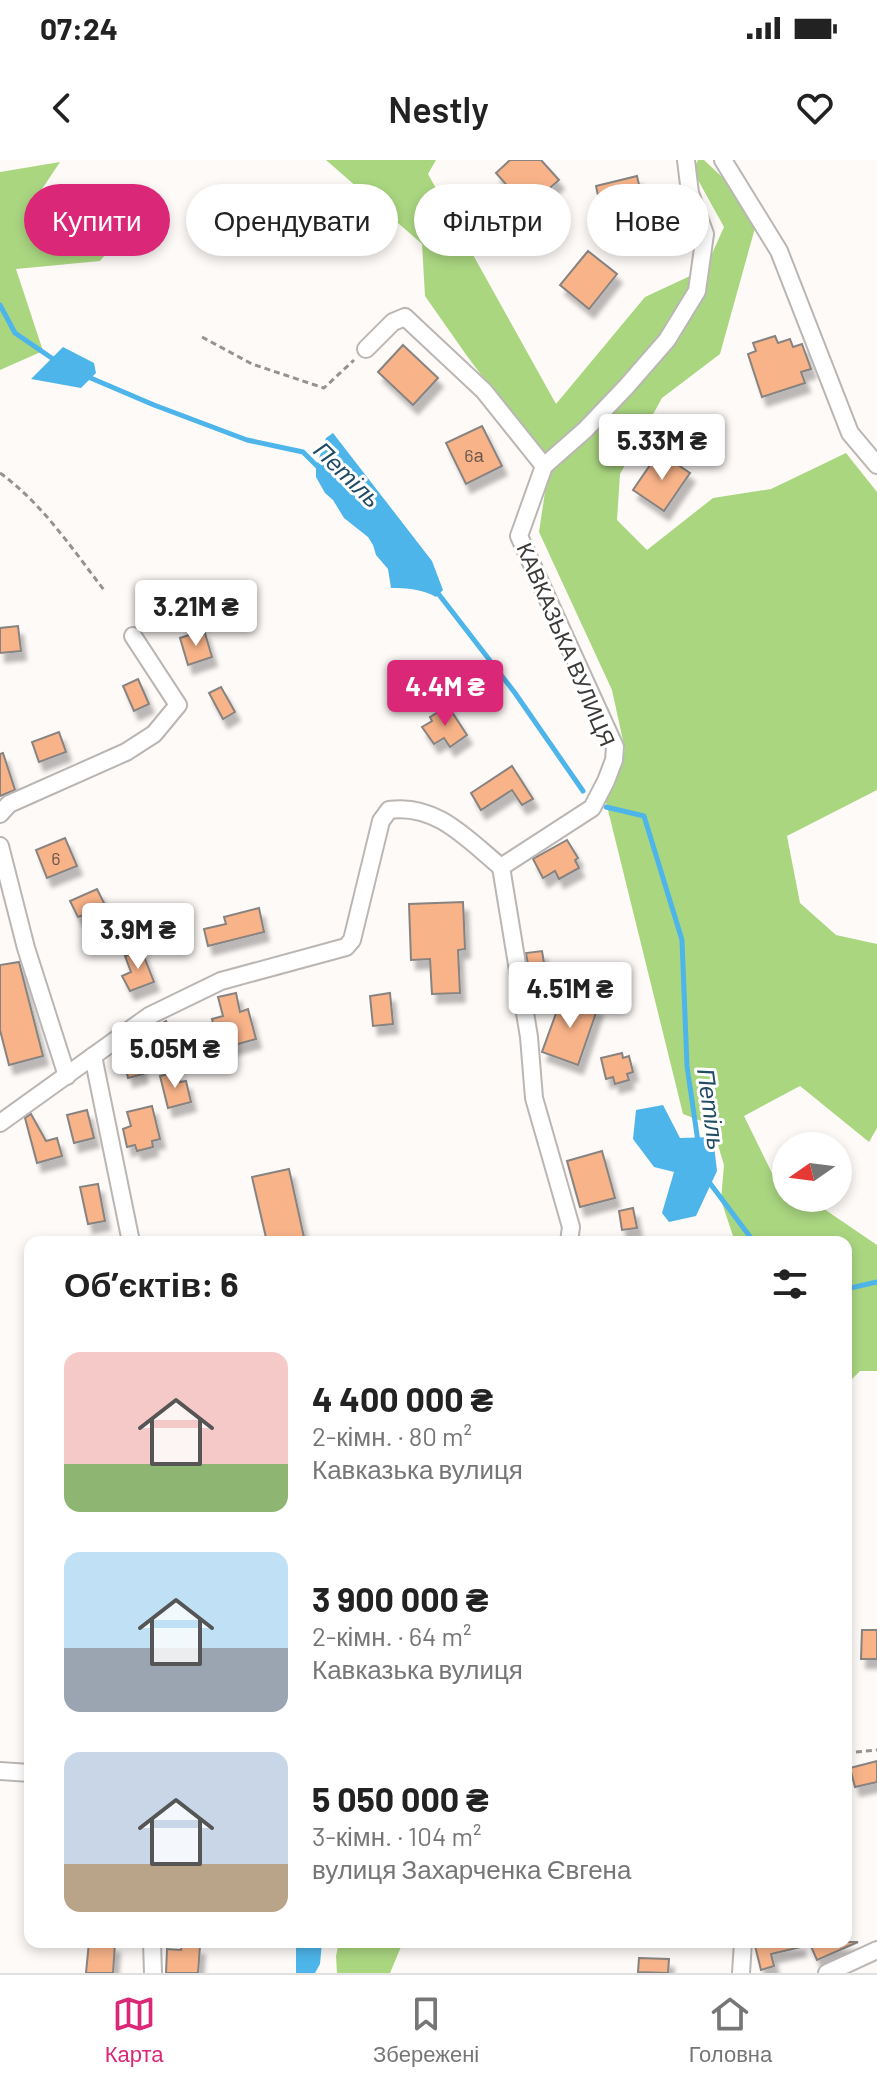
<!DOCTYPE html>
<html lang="uk">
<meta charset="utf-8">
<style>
:root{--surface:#fff;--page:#f6f6f6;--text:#222;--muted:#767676;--line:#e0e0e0;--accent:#db2777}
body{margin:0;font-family:Barlow,sans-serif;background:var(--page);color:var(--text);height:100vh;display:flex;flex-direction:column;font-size:30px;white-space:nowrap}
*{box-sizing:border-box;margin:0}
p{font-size:26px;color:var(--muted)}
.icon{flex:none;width:44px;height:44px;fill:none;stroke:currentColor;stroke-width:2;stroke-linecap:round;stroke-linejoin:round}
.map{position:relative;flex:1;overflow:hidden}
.panel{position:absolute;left:24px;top:1076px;width:828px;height:712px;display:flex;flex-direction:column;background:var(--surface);border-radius:16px;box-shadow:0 4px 12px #0003}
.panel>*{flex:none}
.banner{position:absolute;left:24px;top:24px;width:830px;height:72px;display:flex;gap:16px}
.needle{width:52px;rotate:256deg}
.controls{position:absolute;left:772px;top:972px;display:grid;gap:16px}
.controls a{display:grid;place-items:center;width:80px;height:80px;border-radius:50%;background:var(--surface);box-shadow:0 4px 12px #0003;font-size:40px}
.price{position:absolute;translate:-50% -68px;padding:0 18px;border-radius:8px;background:#fff;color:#222;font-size:26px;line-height:52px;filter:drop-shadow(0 2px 4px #0008)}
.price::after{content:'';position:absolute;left:50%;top:48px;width:24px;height:18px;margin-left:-12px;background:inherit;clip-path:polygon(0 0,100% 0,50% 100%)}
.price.on{background:var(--accent);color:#fff}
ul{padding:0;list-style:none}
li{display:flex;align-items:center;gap:24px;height:200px;padding:0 40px}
li span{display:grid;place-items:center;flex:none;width:224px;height:160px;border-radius:16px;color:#555}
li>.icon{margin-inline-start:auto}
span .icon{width:96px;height:96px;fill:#fffc;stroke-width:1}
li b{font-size:34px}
h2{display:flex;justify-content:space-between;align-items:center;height:96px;padding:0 40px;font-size:34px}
.chip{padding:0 28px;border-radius:36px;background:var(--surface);box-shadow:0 4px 12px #0003;font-size:28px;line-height:72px}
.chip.on{background:var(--accent);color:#fff}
.status{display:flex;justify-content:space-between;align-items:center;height:56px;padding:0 40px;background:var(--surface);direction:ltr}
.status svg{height:22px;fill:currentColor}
header{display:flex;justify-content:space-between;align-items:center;height:104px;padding:0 40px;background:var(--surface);font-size:36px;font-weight:600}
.tabs{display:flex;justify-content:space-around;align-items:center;height:112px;border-top:2px solid var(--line);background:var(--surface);font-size:22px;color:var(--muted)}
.tabs a{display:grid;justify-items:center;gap:4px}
.tabs .on{color:var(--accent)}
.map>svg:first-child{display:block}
</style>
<div class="status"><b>07:24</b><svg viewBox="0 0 49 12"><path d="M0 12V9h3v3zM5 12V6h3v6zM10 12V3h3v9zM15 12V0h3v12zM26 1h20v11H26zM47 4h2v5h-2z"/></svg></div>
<header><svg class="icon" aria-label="back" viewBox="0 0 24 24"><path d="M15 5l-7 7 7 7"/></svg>Nestly<svg class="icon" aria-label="heart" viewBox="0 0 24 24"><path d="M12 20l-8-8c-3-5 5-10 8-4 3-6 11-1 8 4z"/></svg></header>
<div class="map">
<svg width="877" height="1813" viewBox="0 0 877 1813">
<defs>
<filter id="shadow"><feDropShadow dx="5" dy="9" stdDeviation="2" flood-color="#0004"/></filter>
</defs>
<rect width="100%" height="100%" fill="#fefaf8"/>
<g fill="#aad680">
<polygon points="326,0 436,0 428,14 556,244 645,137 705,109 724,67 693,11 698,0 704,0 737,31 755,68 720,194 662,238 620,314 617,360 647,390 713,338 771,329 846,293 877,332 877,630 787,676 800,743 836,775 877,784 877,968 869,982 800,926 744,956 772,1013 786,1023 786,1038 808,1038 877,1085 877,1211 860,1211 846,1225 846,1082 735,1082 721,1040 724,1005 712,965 683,954 605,638 625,590 612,530 539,372 549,305 467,196 425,136 422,84"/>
<polygon points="60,2 38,35 33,62 110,89 100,101 16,109 43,191 0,210 0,12"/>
<polygon points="339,1782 403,1782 390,1813 337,1813 336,1796"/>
</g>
<g fill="#4db5ea">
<polygon points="63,187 94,203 96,213 81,228 31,219"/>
<path d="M333,273L432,401L443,430L436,437C422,429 407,428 391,428L388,409L376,395L373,385L368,377L344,358L333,340L325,333L316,317V307L326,278Z"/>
<polygon points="663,945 680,978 713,977 717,1011 696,1056 669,1062 662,1053 674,1012 654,1007 633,979 636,950"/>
<polygon points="296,1782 322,1782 320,1804 315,1813 296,1813"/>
</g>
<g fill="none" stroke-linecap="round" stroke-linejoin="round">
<g stroke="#4db5ea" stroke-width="5">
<polyline points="0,145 15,173 56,201"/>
<polyline points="86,216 154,245 247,280 303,292 320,309"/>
<polyline points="437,432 515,533 583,631"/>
<polyline points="606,647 644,656 682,780 687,906 698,982"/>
<polyline points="709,1022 754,1082"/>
<polyline points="846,1129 877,1122"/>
</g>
</g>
<g fill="#f8b389" stroke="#878381" stroke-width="2" filter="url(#shadow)">
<polygon points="510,0 541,0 559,20 527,48 496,13"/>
<polygon points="637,16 648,64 606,73 596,26"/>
<polygon points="588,91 617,114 589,149 560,125"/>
<polygon points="775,176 778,183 790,179 793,187 802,184 811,209 801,212 805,223 762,237 748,194 756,191 753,183"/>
<polygon points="403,185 438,218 413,245 378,212"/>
<polygon points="482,266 502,306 466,324 446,283"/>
<polygon points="659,292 690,313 664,351 633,330"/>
<polygon points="18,466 21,491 0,493 0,468"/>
<polygon points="204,470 212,497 188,505 180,478"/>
<polygon points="138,519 149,544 134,551 123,526"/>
<polygon points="221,527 235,552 223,559 209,533"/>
<polygon points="448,546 467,575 450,587 444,578 434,584 422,567 432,561 430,557"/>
<polygon points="59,572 66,592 39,602 32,582"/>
<polygon points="3,593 15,630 0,636 0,594"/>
<polygon points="512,606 533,639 522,645 512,630 481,650 471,633"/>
<polygon points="65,678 77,706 47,718 36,690"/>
<polygon points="567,680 578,698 575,700 579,708 559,719 555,711 543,718 533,699"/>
<polygon points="97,729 105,745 95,750 97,755 85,760 83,755 78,757 70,741"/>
<polygon points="463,742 465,789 458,790 460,833 432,834 430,799 411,800 409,744"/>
<polygon points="259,748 264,772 208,786 204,769 226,764 224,757"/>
<polygon points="141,789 154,822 130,831 122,816 131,812 125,796"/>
<polygon points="542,791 545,809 529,811 526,793"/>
<polygon points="19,802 43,896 9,905 0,870 0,805"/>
<polygon points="236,833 240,852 248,849 256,879 220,889 212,859 223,856 218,837"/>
<polygon points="390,833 393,864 373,866 370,836"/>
<polygon points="563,834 598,847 578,905 542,892"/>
<polygon points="166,861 172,873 158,881 151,869"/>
<polygon points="137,888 143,914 128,918 122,892"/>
<polygon points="622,893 623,898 629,896 633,912 627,914 629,920 615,924 613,917 606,919 601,898"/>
<polygon points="177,912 180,922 186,921 191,942 168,948 160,916"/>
<polygon points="152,946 160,979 152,981 153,987 137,991 135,985 127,987 123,969 131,966 127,952"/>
<polygon points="87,950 94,978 74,983 67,955"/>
<polygon points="31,954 46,981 57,978 62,996 37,1003 25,958"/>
<polygon points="602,991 615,1038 580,1047 567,1001"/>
<polygon points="289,1009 305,1082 267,1082 252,1017"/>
<polygon points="98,1024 105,1061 88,1064 80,1027"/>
<polygon points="633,1048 637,1068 622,1070 619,1051"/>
<polygon points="862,1470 877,1470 877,1499 861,1499"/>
<polygon points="877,1601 877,1622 855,1627 850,1608"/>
<polygon points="89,1782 115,1784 113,1813 86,1813"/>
<polygon points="754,1782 800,1782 801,1787 771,1794 774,1806 761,1810"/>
<polygon points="809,1782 858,1782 817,1800"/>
<polygon points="182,1785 200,1786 198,1813 166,1813 167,1789 181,1790"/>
<polygon points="639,1798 669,1799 668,1813 638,1812"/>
</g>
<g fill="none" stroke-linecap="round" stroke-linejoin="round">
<defs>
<g id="minor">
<polyline points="723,0 779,91 850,273 877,305"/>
<polyline points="366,189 393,162 405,157 484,231 544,306 519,376 615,587 614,600 606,621 592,648 501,707 529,877 534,938 571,1067 569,1082"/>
<polyline points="544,306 585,270 626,227 667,180 697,131 705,74 690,33 686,0"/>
<polyline points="0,654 9,644 126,592 154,574 178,545 133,476"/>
<polyline points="0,686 26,788 67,916"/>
<polyline points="93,896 131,1082"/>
<path d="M0,963L149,856L221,821L346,787L352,780L381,661L389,650C436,643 467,679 501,707"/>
<polyline points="0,1611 30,1613"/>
<polyline points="152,1782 153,1813"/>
<polyline points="741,1813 743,1782"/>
<polyline points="827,1813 877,1790"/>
</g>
</defs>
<use href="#minor" stroke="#bab6b4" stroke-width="20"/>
<g stroke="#959391" stroke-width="3" stroke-dasharray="6 4" stroke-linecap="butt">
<polyline points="202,177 252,204 324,228 354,200"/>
<path d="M0,313C42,343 73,390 104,430"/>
<polyline points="846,1593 877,1590"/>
<polyline points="351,1785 353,1782"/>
</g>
<use href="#minor" stroke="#fff" stroke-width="16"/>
</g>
<g text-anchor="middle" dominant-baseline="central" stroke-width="6" stroke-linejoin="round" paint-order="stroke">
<g font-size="18" fill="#6a584d">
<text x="474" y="295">6а</text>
<text x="56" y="698">6</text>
</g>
<g font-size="22" fill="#3b3a39" stroke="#fff">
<text transform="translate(567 484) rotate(67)">КАВКАЗЬКА ВУЛИЦЯ</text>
</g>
<g font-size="24" font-style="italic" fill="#214c63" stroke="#fff">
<text transform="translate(348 314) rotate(44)">Петіль</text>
<text transform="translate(712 949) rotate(82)">Петіль</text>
</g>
</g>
</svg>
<div class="controls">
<a><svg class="needle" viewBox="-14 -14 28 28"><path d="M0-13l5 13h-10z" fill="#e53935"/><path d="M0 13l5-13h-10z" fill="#767676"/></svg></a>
</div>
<b class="price" style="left:662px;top:322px">5.33M ₴</b>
<b class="price" style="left:196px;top:488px">3.21M ₴</b>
<b class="price on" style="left:445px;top:568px">4.4M ₴</b>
<b class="price" style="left:138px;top:811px">3.9M ₴</b>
<b class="price" style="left:570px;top:870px">4.51M ₴</b>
<b class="price" style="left:175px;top:930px">5.05M ₴</b>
<div class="banner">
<a class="chip on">Купити</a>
<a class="chip">Орендувати</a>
<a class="chip">Фільтри</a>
<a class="chip">Нове</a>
</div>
<section class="panel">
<h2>Об’єктів: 6<svg class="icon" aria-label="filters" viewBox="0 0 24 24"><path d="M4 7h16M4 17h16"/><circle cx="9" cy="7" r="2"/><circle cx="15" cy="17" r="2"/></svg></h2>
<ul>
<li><span style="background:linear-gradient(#f6c9c9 70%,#8fb573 0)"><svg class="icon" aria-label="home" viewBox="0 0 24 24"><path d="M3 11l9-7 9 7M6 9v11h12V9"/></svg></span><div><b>4 400 000 ₴</b><p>2-кімн. · 80 m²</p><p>Кавказька вулиця</p></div></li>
<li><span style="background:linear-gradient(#bfe0f5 60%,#9aa5b1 0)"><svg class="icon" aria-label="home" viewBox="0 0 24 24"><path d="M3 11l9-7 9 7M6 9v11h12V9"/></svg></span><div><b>3 900 000 ₴</b><p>2-кімн. · 64 m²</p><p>Кавказька вулиця</p></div></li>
<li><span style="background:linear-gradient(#c9d6e8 70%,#b9a48a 0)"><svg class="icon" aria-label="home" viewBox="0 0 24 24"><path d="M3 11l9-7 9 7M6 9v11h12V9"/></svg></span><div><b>5 050 000 ₴</b><p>3-кімн. · 104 m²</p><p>вулиця Захарченка Євгена</p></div></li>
</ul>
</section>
</div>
<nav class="tabs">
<a class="on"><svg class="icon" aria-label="map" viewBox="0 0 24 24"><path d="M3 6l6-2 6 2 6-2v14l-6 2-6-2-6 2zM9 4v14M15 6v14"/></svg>Карта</a>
<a><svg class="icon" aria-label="saved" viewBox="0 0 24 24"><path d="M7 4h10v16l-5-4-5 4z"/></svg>Збережені</a>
<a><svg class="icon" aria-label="home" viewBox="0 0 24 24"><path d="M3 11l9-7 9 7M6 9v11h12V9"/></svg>Головна</a>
</nav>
